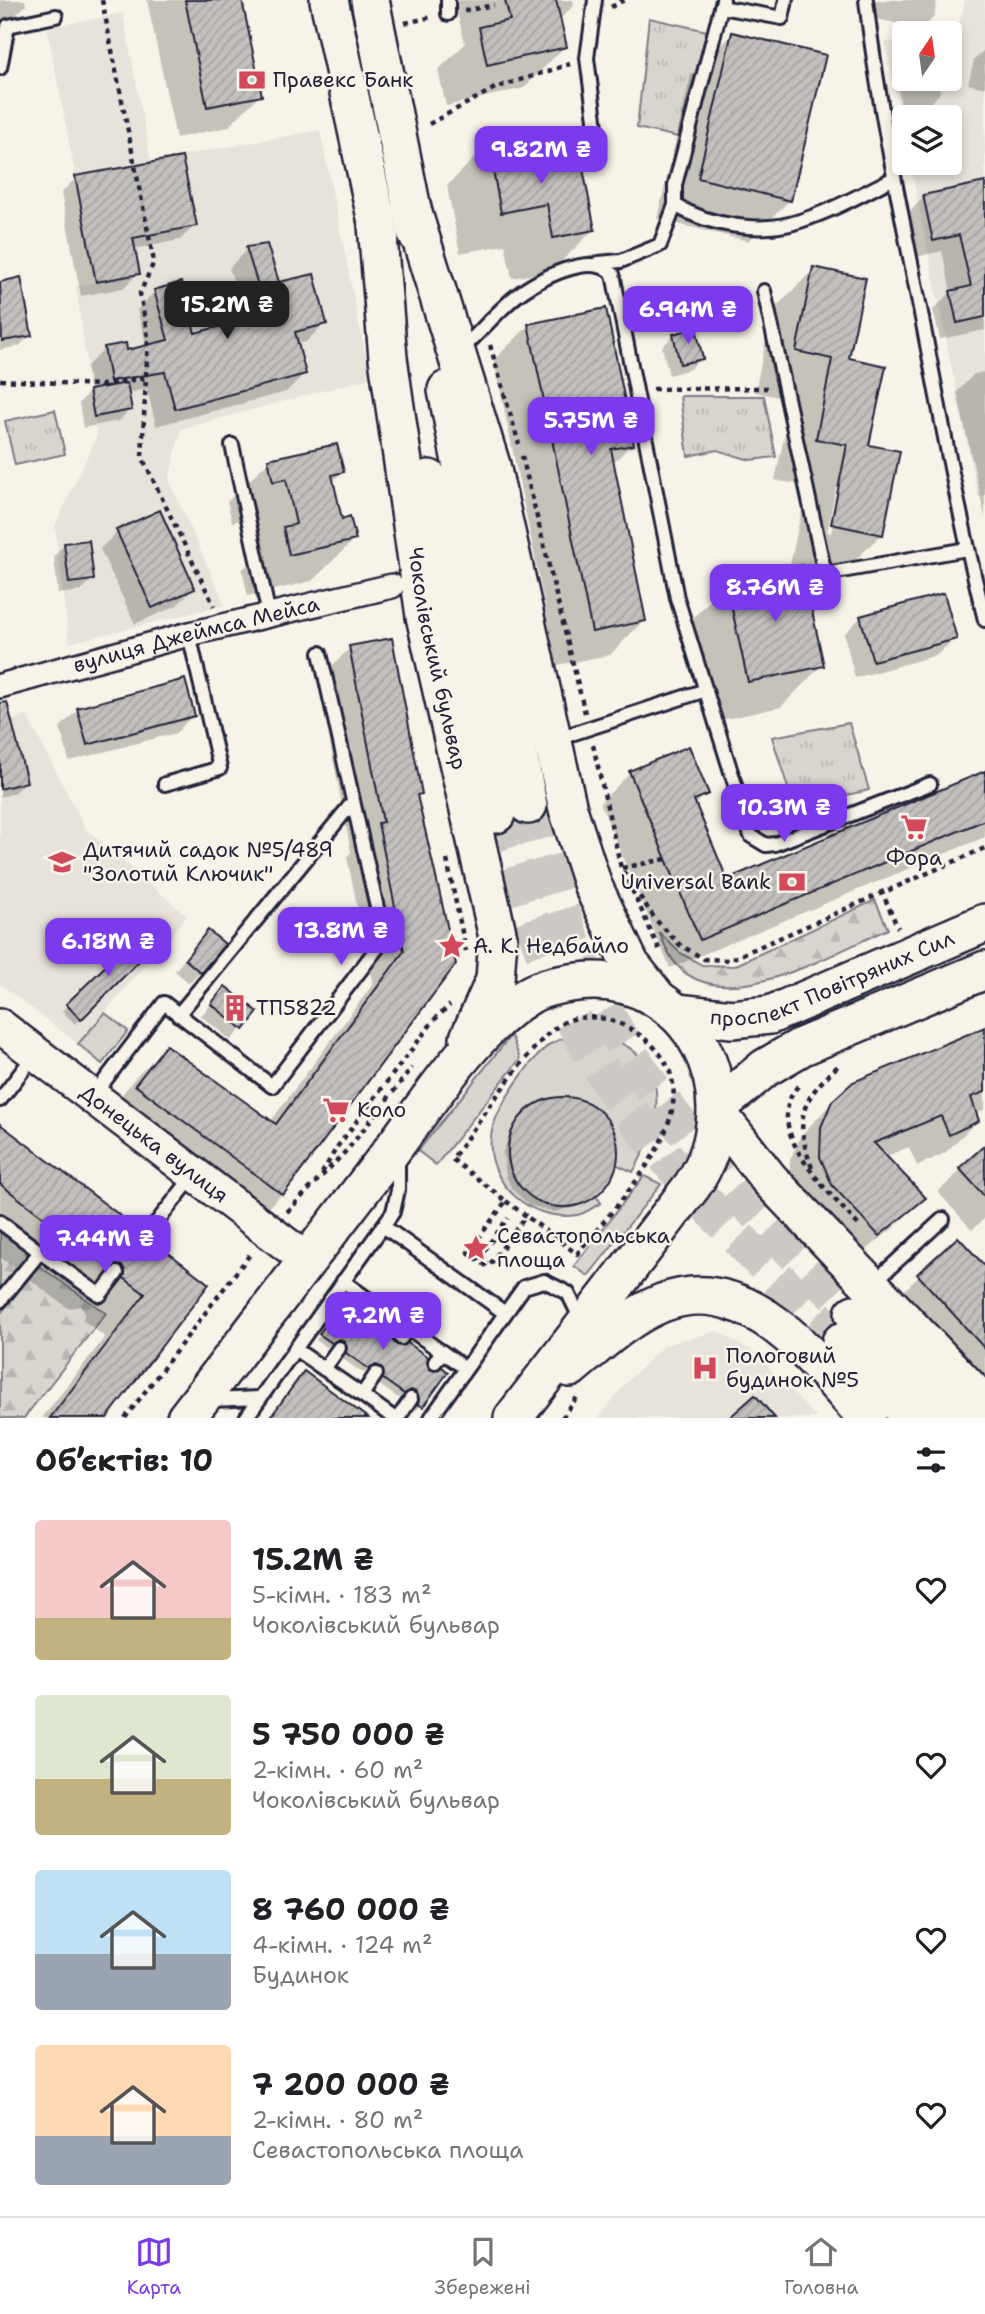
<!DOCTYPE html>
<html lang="uk">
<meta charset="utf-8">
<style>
:root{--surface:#fff;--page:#f2f2f2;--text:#202124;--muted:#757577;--line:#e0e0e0;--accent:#7c3aed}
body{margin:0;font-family:"Shantell Sans",sans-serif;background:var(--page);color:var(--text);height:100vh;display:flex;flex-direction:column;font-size:26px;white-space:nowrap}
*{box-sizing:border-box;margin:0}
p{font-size:23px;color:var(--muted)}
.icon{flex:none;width:38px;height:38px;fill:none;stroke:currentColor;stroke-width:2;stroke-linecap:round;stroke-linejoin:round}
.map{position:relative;height:1418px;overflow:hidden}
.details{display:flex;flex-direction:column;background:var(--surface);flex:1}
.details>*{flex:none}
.needle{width:46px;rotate:13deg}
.controls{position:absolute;left:892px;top:21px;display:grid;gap:14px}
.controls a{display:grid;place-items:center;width:70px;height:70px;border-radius:7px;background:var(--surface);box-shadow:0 4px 10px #0003;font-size:35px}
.price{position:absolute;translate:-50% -60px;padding:0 16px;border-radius:14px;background:var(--accent);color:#fff;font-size:23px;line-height:46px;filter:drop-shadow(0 2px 4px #0008)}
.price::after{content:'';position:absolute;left:50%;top:42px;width:21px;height:16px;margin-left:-10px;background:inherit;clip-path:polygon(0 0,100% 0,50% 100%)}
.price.on{background:#222;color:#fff}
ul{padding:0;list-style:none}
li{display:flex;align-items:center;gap:21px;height:175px;padding:0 35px}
li span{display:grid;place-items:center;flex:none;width:196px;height:140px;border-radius:7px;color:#555}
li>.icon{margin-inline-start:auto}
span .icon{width:84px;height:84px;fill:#fffc;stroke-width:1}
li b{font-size:30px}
h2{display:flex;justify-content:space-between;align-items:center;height:84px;padding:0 35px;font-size:30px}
.tab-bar{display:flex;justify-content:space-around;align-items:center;height:98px;border-top:2px solid var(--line);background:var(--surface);font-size:19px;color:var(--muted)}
.tab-bar a{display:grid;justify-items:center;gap:4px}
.tab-bar .on{color:var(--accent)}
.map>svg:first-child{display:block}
</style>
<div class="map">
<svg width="985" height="1418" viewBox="0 0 985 1418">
<defs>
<pattern id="forest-firs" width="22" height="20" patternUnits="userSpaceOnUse" patternTransform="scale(1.75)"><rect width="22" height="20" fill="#d8d5cf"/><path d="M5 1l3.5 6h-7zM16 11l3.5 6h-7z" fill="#b9b7b3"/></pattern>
<pattern id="park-tufts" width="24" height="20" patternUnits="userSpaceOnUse" patternTransform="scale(1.75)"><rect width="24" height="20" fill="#d8d5cf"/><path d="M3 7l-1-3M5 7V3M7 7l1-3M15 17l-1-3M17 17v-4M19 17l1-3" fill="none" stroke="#b9b7b3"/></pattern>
<pattern id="building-hatch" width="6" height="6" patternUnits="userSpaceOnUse" patternTransform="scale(1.75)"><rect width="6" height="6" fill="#c2bfbd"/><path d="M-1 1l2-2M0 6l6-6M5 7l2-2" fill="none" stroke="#a6a4a3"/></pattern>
</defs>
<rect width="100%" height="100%" fill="#f7f3e8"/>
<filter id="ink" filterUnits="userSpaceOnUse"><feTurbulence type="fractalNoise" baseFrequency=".0143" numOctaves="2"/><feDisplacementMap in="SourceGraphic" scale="14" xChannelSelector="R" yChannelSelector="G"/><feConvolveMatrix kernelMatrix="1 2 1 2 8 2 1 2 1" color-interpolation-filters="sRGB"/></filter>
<g filter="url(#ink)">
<g fill="#e7e3db">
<polygon points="965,0 985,0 985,496 978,497 910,163 950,163 950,117 905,117 905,138 885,42 905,40 905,79 950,79 950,34 957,33"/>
<polygon points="123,13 151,161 320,130 370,378 181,429 169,480 225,605 69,643 55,526 97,436 76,286 96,282 47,28"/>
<polygon points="27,716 86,829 187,916 78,1044 0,984 0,723"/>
<polygon points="717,1331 754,1352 817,1418 599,1418 624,1385 664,1345"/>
</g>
<g fill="#d8d5cf" stroke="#7d7c85" stroke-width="2">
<polygon points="105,1013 128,1031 102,1064 78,1044"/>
<path d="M595,1034C673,1052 666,1115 633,1172L615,1164C628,1105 546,1071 515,1125C486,1175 550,1232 596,1196L601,1203C593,1207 585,1214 577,1215C532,1223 486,1184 491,1137C493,1111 529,1061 550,1044L563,1038Z"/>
<polygon points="511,1035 520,1059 436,1165 418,1151"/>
<polygon points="644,1176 661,1184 588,1276 574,1266"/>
</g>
<g fill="url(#forest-firs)" stroke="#7d7c85" stroke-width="2">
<path d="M875,900L888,929C837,951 724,1019 677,965C668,956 664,943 659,932L679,952L702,965L734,966Z"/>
<polygon points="0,1229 30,1253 0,1290"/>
<polygon points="39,1266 106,1313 24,1418 0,1418 0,1314"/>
</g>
<g fill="url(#park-tufts)" stroke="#7d7c85" stroke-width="2">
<polygon points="649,18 707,31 678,137 637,128"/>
<polygon points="680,396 764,396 776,457 750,460 717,450 688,456"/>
<polygon points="55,410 65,454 15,465 5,421"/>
<polygon points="849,723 869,790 794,807 772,737"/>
</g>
<g fill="#0003" fill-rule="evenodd">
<polygon points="0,0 25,0 26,5 0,31"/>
<polygon points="147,0 240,0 260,95 228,127 176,138"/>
<polygon points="454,0 573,0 574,5 559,20 565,46 524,88 446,106 438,70 465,44"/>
<polygon points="872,0 937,0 934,17 922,29 868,17"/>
<polygon points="733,34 790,200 748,241 657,219 691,75"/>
<polygon points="985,49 985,88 968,84 974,60"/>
<polygon points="905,56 905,79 939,79 940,93 929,105 901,108 895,66"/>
<polygon points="488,144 537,168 593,230 552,271 512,278 505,245 460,253 447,186"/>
<polygon points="76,178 195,225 180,240 133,249 138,273 123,288 81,296 61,193"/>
<polygon points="985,184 985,330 940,339 933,310 951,292 942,251 916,257 907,214 924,197"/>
<polygon points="247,249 278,284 325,323 306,342 296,344 304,374 286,392 156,426 147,389 127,393 130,409 119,421 83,428 79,403 90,391 86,367 105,348 126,353 147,347 137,310 155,291 194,335 246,321 229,268"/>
<path d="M814,269L847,359L867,446L882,534L840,575L790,565L807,486L775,480L792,400L755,392L772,311ZM836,488H840L831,533L827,532Z"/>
<polygon points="19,280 31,335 19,346 0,350 0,283"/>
<polygon points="529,325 632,444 612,464 644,620 610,655 557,665 494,360"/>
<polygon points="674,335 701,358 690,369 669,375 662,347"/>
<polygon points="985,372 985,518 957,392 974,374"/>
<polygon points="269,461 342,472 332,482 340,521 354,540 312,581 248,596 242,570 254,558 245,519 232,522 227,502"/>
<polygon points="118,531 193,589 176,606 135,624 100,549"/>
<polygon points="65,544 92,579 81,591 58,594 54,556"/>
<polygon points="727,583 822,665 781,707 707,723 686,625"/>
<polygon points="861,617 955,638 937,655 855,678 844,634"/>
<polygon points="350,648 420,793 416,798 454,963 282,1194 250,1225 105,1117 134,1079 166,1047 270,1122 373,984 347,857 351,852 318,680"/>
<polygon points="78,710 193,715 176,733 69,761 60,727"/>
<polygon points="0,742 25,782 14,793 0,797"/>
<polygon points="630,773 706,794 694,806 726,881 985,773 985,837 670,968 600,803"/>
<polygon points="197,944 200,971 189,983 175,971"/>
<polygon points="147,950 75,1024 62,1011 110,965"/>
<polygon points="225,988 256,1012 231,1040 201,1016"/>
<polygon points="985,1029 985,1109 975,1114 977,1121 945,1153 917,1166 909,1147 884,1157 924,1198 892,1229 846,1267 789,1190 790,1160 801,1135 833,1102"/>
<polygon points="550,1101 574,1101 594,1109 608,1126 616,1153 608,1180 584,1204 555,1212 529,1205 512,1189 506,1176 503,1152 510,1132 523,1117"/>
<polygon points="0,1132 140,1245 207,1284 105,1418 42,1418 105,1337 83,1320 85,1312 80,1306 68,1308 0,1257"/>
<polygon points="985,1147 985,1218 972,1230 938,1192"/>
<polygon points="958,1239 985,1269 985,1416 887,1307"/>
<polygon points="340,1306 428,1370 446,1372 416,1411 412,1397 405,1395 398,1398 378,1384 377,1372 369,1370 363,1373 341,1358 340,1346 333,1344 326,1347 316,1340"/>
</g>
<g fill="url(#building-hatch)" stroke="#22223b" stroke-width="2">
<polygon points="185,0 242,0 262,96 207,107"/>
<polygon points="505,0 556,0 567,47 487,65 479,27 510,20"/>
<polygon points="732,32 826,55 791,201 698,178"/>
<polygon points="532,134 538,166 581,158 595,230 553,238 547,204 501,213 488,143"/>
<polygon points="182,157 197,226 133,238 140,274 96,282 75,176"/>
<polygon points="985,182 985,317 957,323 950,291 971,286 959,235 933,241 923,195"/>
<polygon points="267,244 279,282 314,274 327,324 295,332 306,374 175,409 165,372 110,381 104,347 126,343 127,350 168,340 154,290 181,282 195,333 267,314 246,247"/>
<polygon points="813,267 866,278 849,358 886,366 869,445 900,451 883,535 831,524 847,445 816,439 832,359 796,351"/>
<polygon points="21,277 32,336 2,341 0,282"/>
<polygon points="606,308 634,445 611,449 646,621 592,632 528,324"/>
<polygon points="696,328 703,359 680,364 673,334"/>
<polygon points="127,383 132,410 94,417 89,390"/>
<polygon points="337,444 344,472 332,475 342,519 350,516 356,540 289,555 283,527 296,524 286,479 273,482 268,459"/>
<polygon points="160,510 195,589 152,608 116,530"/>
<polygon points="89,540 94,580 69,583 64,543"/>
<polygon points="802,565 824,666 748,682 726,582"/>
<polygon points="944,593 957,639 873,661 860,616"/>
<polygon points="392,638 422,794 417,795 456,964 283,1195 135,1085 166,1045 276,1124 404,951 378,823 383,822 349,646"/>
<polygon points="185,679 195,716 87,745 77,708"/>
<polygon points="7,702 27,782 0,789 0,703"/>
<polygon points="689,746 709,794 694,800 727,879 985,771 985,820 700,940 629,771"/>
<polygon points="208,930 225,944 201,973 185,959"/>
<polygon points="133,935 150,950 81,1020 66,1004 114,958"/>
<polygon points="225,986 258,1012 244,1030 211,1004"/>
<polygon points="985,1027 985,1092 971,1097 979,1121 949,1135 941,1116 874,1143 926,1198 879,1236 832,1185 820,1157 821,1127 832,1101 853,1082"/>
<circle cx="563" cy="1152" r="55"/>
<polygon points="0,1124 139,1230 138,1239 141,1243 153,1241 209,1284 107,1418 50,1418 145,1294 124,1278 125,1270 122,1266 110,1268 0,1184"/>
<polygon points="985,1145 985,1197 959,1168"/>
<polygon points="958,1237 985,1266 985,1349 917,1274"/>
<polygon points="345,1298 394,1333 393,1341 397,1345 408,1343 428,1357 429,1369 435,1371 442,1367 448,1372 423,1407 418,1404 416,1392 411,1390 404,1394 383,1379 381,1367 376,1365 369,1369 346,1353 345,1341 339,1339 332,1343 319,1334"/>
<polygon points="304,1371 368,1418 270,1418"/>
<polygon points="755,1395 775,1418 729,1418"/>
</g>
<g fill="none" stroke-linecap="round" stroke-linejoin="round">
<g stroke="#ccc9c5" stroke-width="37" stroke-dasharray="37 18" stroke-linecap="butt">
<path d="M528,805C546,861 561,921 586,975C648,1108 753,1211 854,1314"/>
<path d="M496,814C525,900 552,992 602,1070C667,1172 756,1256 841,1342"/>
</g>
<defs>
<g id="lane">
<path d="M723,0L675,185V205C709,226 762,234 800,221C832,211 864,193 894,178"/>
<path d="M866,0C878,104 900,206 920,308C940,412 959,517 985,620"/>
<polyline points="721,7 782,18 786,0"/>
<polyline points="448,14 448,0"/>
<polyline points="0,68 8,26 56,16"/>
<polyline points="544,151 598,143 587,58 595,0"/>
<polyline points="598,263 621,261 660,245 675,205"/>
<polyline points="764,291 825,574 967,549"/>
<path d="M461,350C479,333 496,313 515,297C536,280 592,250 613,274L677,598L751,836L766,845L775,844L930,784"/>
<polyline points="232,445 269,615"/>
<polyline points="556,739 706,690"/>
<polyline points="165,784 220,768 189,634"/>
<polyline points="178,1015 353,802"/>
<polyline points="93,1096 164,1003 272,1086 384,939 320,653"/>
<polyline points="0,1100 36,1053"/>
<polyline points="0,1222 40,1252"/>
<polyline points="383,1226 505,1313"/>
<polyline points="146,1236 194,1175"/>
<polyline points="343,1281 408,1328 401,1338"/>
<polyline points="873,1283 943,1219"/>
<polyline points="0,1301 40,1252 100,1295 117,1273"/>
<polyline points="408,1328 442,1352 435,1362"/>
<polyline points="295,1349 362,1395 376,1374"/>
<polyline points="442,1352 465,1368"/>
<polyline points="324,1369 339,1348"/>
<polyline points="362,1395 394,1418"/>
<polyline points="211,1400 259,1398"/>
<polyline points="246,1418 393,1212 398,1190 398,1159"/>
<polyline points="398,1418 411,1399"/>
<polyline points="431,1418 524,1287 544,1281 568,1293 581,1320"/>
</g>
<g id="street">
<path id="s1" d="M0,686L189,634L392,586"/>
</g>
<g id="secondary">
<path id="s2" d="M0,1026L308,1261"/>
</g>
<g id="primary">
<polyline points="329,0 380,236"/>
<polyline points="370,0 417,234"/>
<polyline points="412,210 491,465 568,809 593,886 630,964 657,998"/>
<path id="s3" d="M376,213L388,358L425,616L498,937L495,980L469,1038"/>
<polyline points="447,390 528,805"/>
<polyline points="429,479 496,814"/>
<path id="s4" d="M677,1013L732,1019L770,1015L985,923"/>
<polyline points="718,1107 765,1068 801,1047 985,970"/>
<polyline points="718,1114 769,1179 985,1405"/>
<polyline points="854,1314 954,1418"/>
<polyline points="841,1342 912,1418"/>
<path d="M570,1368C598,1345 627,1317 662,1303C749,1269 816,1362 867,1418"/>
<path d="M186,1418C254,1330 322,1242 389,1154C426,1105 475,1028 528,996C542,987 562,984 578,982C691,969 753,1097 692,1186L513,1418"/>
</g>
</defs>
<use href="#lane" stroke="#22223b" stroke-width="18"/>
<use href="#street" stroke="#22223b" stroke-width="28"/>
<use href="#secondary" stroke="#22223b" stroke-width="38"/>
<use href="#primary" stroke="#22223b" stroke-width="42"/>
<g stroke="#22223b" stroke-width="4.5" stroke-dasharray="5 5" stroke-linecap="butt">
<polyline points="102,0 154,262 140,293 148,337 142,457 214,606"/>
<polyline points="611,7 624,0"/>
<polyline points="464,11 494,5"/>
<polyline points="405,23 432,17"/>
<polyline points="429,124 495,88 570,64"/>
<polyline points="634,295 752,317"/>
<polyline points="490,345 519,444"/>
<polyline points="0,380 102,385 146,378"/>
<polyline points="653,389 767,388"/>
<polyline points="522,456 585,713"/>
<polyline points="593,745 621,868 655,919 680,945 704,959 729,960 985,848"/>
<polyline points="447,860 466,951"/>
<polyline points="622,868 666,859"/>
<polyline points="628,881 661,953"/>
<polyline points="881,890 898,928"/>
<path d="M798,1086C759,1131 833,1195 861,1228"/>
<path d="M812,1168C794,1119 800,1100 838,1066"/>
<polyline points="322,1173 337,1147 435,1019 450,1005"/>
<path d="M506,1201L526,1216L488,1267L468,1252L506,1201L452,1159C475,1129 535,1033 567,1021C590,1012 618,1020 637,1033C730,1096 622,1196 577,1254L526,1216"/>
<polyline points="287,1212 348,1149 412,1068"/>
<polyline points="478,1259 508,1218"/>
<polyline points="125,1418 251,1253"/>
<polyline points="562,1418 578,1396"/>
</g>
<use href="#lane" stroke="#f7f3e8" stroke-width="12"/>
<use href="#street" stroke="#f7f3e8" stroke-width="23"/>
<use href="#secondary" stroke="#f7f3e8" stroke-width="33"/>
<use href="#primary" stroke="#f7f3e8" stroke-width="37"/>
</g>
</g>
<defs>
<symbol id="bank-bare" viewBox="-9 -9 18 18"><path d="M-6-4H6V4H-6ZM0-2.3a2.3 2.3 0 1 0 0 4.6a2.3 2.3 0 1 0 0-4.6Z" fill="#d1495b" stroke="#f7f3e8" stroke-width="2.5" paint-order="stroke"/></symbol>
<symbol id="supermarket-bare" viewBox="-9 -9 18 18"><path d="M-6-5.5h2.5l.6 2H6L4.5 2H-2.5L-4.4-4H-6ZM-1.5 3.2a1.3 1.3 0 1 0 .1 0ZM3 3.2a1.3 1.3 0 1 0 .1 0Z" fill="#d1495b" stroke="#f7f3e8" stroke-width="2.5" paint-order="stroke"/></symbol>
<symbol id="school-bare" viewBox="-9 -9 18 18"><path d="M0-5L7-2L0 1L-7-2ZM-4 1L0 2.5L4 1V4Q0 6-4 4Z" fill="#d1495b" stroke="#f7f3e8" stroke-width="2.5" paint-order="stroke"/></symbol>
<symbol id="sight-bare" viewBox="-9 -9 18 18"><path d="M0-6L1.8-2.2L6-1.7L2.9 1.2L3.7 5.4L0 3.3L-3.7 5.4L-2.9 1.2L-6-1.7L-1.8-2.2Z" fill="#d1495b" stroke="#f7f3e8" stroke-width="2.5" paint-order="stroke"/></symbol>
<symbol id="building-bare" viewBox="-9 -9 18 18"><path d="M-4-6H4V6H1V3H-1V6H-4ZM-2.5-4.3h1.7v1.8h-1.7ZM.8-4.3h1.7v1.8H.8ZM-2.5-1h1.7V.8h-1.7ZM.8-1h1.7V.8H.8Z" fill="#d1495b" stroke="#f7f3e8" stroke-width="2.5" paint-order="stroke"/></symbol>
<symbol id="hospital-bare" viewBox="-9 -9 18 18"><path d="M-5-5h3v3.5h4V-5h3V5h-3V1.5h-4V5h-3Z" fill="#d1495b" stroke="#f7f3e8" stroke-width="2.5" paint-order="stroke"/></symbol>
</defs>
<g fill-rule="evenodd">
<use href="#bank-bare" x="233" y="61" width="38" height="38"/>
<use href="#supermarket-bare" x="895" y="808" width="38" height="38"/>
<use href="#school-bare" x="43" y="843" width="38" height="38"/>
<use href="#bank-bare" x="773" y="863" width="38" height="38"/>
<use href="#sight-bare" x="433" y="927" width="38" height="38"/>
<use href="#building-bare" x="216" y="989" width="38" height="38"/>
<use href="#supermarket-bare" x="317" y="1091" width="38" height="38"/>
<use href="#sight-bare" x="457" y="1229" width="38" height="38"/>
<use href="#hospital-bare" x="686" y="1349" width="38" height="38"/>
</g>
<g text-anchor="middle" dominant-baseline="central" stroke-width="5" stroke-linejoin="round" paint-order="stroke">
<g font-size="21" fill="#22223b" stroke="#f7f3e8" text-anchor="start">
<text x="273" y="80">Правекс Банк</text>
<text x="83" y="850">Дитячий садок №5/489<tspan x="83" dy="24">"Золотий Ключик"</tspan></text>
<text x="914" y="858" text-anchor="middle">Фора</text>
<text x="771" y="882" text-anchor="end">Universal Bank</text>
<text x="473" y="946">А. К. Недбайло</text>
<text x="256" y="1008">ТП5822</text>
<text x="357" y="1110">Коло</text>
<text x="497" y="1236">Севастопольська<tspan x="497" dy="24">площа</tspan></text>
<text x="726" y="1356">Пологовий<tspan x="726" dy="24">будинок №5</tspan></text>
</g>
<g font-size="21" fill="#22223b" stroke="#f7f3e8">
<text stroke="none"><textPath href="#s1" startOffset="203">вулиця Джеймса Мейса</textPath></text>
<text stroke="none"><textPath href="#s3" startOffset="450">Чоколівський бульвар</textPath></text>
<text stroke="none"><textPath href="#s4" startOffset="163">проспект Повітряних Сил</textPath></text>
<text stroke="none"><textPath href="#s2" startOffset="194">Донецька вулиця</textPath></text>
</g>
</g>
</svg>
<div class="controls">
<a><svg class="needle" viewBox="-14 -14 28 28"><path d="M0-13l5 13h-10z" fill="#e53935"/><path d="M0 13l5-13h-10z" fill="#757577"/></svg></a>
<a><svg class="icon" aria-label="layers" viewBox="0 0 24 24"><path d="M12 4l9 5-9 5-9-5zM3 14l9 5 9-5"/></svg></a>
</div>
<b class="price" style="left:541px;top:186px">9.82M ₴</b>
<b class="price on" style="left:227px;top:341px">15.2M ₴</b>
<b class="price" style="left:688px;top:346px">6.94M ₴</b>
<b class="price" style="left:591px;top:457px">5.75M ₴</b>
<b class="price" style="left:775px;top:624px">8.76M ₴</b>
<b class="price" style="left:784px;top:844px">10.3M ₴</b>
<b class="price" style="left:341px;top:967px">13.8M ₴</b>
<b class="price" style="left:108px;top:978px">6.18M ₴</b>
<b class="price" style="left:105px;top:1275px">7.44M ₴</b>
<b class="price" style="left:383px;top:1352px">7.2M ₴</b>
</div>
<section class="details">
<h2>Об’єктів: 10<svg class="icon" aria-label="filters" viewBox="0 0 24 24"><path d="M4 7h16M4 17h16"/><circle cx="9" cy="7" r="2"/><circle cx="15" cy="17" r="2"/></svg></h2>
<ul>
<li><span style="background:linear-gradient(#f6c9c9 70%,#c2b280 0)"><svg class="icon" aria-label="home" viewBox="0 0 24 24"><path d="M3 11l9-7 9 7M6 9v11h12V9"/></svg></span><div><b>15.2M ₴</b><p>5-кімн. · 183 m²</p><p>Чоколівський бульвар</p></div><svg class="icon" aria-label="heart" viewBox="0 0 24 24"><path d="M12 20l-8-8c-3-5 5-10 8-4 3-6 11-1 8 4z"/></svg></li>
<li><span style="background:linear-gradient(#dfe7d0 60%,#c2b280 0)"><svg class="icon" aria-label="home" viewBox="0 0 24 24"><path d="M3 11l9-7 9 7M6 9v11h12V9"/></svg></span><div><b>5 750 000 ₴</b><p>2-кімн. · 60 m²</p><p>Чоколівський бульвар</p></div><svg class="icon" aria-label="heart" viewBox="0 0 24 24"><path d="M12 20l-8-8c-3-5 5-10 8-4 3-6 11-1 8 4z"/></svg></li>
<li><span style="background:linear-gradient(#bfe0f5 60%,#9aa5b1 0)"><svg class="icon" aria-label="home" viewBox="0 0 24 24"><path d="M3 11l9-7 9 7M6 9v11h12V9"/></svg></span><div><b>8 760 000 ₴</b><p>4-кімн. · 124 m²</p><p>Будинок</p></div><svg class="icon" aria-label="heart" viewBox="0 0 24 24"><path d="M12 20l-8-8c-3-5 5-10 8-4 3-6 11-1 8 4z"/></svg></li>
<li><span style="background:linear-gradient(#ffd9b3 65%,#9aa5b1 0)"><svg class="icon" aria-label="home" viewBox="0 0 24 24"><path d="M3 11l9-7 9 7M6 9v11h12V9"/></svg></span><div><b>7 200 000 ₴</b><p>2-кімн. · 80 m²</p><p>Севастопольська площа</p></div><svg class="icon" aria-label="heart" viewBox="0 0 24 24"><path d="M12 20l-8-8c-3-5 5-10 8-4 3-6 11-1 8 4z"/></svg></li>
</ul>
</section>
<nav class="tab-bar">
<a class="on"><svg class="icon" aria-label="map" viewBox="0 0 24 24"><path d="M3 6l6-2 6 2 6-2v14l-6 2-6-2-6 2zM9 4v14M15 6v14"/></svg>Карта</a>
<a><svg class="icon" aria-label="saved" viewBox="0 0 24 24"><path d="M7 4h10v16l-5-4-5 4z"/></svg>Збережені</a>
<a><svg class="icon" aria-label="home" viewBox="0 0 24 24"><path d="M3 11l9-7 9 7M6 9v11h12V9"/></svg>Головна</a>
</nav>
